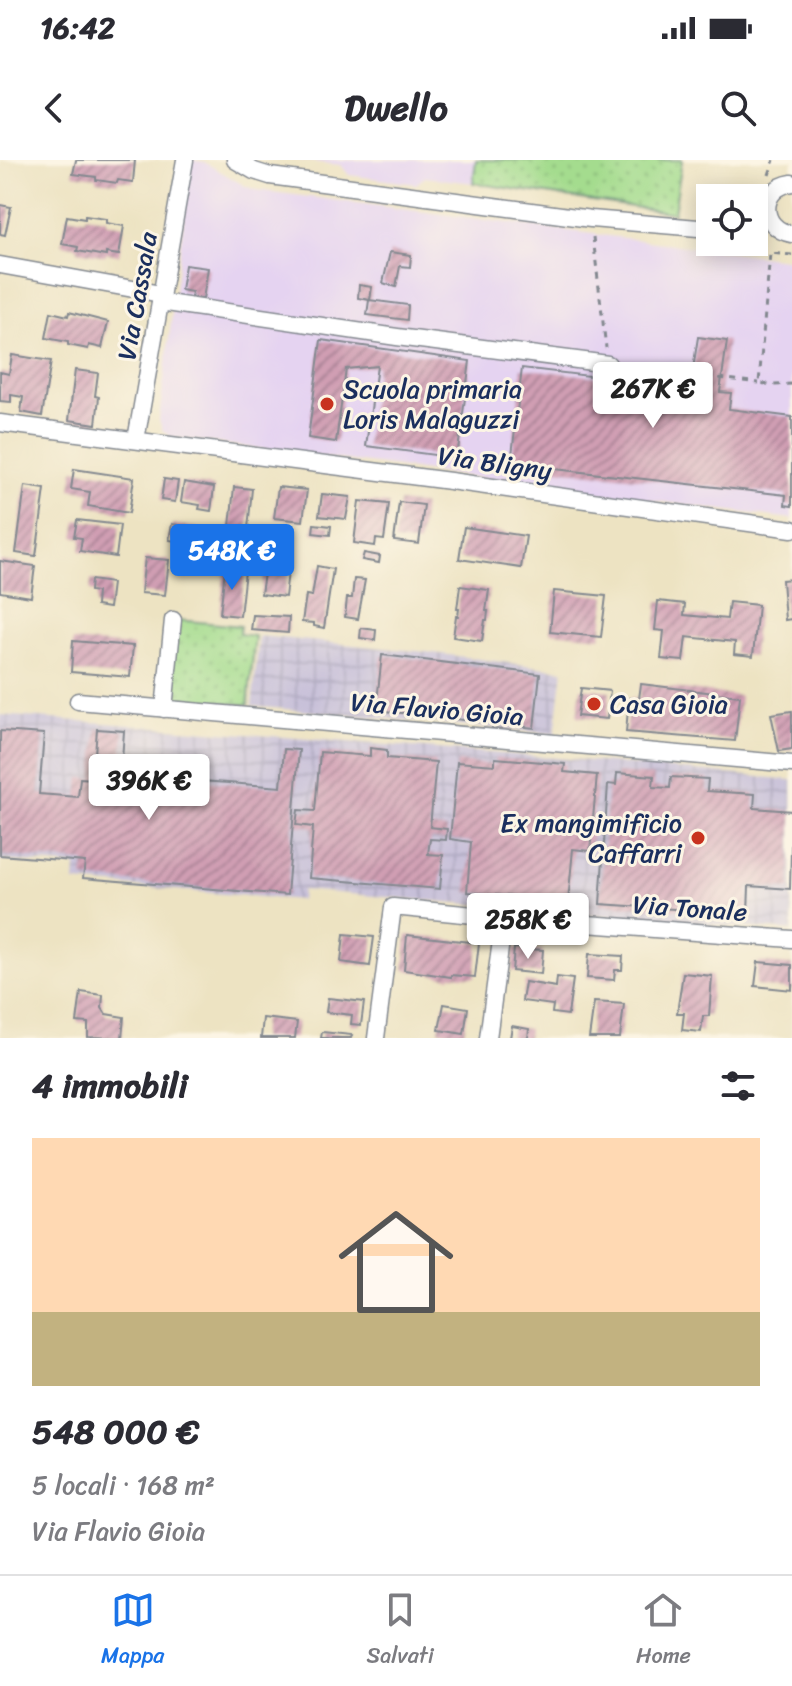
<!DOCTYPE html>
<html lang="it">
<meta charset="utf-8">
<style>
:root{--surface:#fff;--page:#f2f2f3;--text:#2b2b33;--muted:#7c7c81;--line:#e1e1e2;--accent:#1a73e8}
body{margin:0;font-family:Sriracha,sans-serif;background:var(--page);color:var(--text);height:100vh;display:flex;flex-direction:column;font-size:30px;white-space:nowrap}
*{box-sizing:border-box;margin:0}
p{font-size:26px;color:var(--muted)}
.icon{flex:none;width:44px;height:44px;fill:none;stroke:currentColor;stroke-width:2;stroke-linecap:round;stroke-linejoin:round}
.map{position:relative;height:878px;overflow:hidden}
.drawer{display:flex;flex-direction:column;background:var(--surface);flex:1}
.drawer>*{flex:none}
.buttons{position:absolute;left:696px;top:24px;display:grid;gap:16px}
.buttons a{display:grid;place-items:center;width:72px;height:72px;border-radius:0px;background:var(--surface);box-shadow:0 4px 20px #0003;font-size:40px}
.price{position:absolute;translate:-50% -68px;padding:0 18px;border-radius:8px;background:#fff;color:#222;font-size:26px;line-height:52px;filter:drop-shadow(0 2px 4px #0008)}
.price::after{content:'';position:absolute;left:50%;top:48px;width:24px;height:18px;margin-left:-12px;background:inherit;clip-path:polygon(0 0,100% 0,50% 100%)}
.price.selected{background:var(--accent);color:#fff}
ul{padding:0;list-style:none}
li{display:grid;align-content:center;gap:16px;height:424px;padding:0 32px}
li span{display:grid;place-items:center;height:248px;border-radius:0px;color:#555}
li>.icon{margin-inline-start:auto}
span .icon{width:144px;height:144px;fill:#fffc;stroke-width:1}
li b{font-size:34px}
h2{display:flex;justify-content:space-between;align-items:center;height:96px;padding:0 32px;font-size:34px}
.status{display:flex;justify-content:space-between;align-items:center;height:56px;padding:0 40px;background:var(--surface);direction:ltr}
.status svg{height:22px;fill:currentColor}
header{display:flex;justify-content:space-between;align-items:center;height:104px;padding:0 32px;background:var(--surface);font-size:36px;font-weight:800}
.tab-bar{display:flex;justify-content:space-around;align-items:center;height:112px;border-top:2px solid var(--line);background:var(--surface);font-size:22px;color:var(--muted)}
.tab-bar a{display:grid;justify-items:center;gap:4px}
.tab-bar .selected{color:var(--accent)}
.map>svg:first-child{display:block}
</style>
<div class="status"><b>16:42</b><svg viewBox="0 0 49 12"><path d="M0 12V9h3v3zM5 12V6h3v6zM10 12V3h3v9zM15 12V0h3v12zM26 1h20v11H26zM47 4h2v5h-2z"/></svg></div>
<header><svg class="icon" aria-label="back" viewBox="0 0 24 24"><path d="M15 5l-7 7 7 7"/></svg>Dwello<svg class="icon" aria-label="search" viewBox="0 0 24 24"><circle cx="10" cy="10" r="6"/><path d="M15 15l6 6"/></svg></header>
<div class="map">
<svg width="792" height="878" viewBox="0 0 792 878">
<defs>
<pattern id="industrial-grid" width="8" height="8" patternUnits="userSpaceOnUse" patternTransform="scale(2)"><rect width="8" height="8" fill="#c7c0d9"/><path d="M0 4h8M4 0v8" fill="none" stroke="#aaa5bd"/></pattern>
<pattern id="grass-dots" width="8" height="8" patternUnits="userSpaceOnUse" patternTransform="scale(2)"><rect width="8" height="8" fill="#a4dc8e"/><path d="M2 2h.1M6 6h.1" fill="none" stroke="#8dbd7d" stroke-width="1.8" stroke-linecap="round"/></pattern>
<pattern id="building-hatch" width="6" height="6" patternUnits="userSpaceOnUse" patternTransform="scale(2)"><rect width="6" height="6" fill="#d09eb3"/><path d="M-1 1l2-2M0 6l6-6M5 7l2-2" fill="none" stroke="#a88195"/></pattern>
</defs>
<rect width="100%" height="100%" fill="#fcf5e5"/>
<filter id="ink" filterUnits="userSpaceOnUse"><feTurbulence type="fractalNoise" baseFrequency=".0125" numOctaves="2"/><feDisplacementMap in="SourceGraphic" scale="16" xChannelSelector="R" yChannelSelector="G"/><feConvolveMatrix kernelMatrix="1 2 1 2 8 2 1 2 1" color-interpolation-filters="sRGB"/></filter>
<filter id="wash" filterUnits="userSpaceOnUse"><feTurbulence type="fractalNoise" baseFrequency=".006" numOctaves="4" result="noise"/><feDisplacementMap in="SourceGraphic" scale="32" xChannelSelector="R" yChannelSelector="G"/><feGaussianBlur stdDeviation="1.8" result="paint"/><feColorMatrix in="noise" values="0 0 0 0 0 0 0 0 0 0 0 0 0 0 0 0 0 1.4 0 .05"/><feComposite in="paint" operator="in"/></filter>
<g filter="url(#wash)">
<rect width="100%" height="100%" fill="#ede3c2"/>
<g fill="#e5d3f1">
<polygon points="191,0 204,2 245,26 256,30 792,100 792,359 171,277 163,271 159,260"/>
<polygon points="296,0 476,0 473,23 425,17 416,24 349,15 341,5"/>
</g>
<g fill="url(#industrial-grid)">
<polygon points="259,476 426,492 563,510 555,574 252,546"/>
<polygon points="0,555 569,599 792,620 792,771 302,730 301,740 75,722 76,706 0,700"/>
</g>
<g fill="url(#grass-dots)" stroke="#608676" stroke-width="2">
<polygon points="476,0 682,0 674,53 473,23"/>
<polygon points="177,460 240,466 239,474 255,476 248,545 169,537"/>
</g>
<g id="blocks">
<g fill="url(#building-hatch)">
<polygon points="76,0 135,0 133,22 118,20 117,23 96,20 96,17 73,14"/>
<polygon points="0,45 11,47 5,75 0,74"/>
<polygon points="67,56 85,59 85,56 106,59 106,63 124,66 119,95 106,93 106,96 77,91 78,87 62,84"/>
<polygon points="390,92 411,95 410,107 400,106 396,127 383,123"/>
<polygon points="185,105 208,108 203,139 191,137 192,132 181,130"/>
<polygon points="359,125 372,127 370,140 358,138"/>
<polygon points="369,140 408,145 407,160 367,155"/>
<polygon points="51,152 68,156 69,152 108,162 102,188 89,185 88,189 68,185 68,182 46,178"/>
<polygon points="698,177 727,181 720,232 731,233 729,249 792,257 792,346 785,345 786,335 511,304 522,208 690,228"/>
<polygon points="321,180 470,201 457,298 366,286 377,206 346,209 336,282 308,278"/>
<polygon points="12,195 51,201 42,256 21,252 23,237 11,235 11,242 0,241 0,212 9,214"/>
<polygon points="75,210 98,213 95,236 99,237 96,264 69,260"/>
<polygon points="74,309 134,318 129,353 88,346 90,332 71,329"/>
<polygon points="164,319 178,321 175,342 161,340"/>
<polygon points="184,322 214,327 211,351 199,349 200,345 181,342"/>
<polygon points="25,326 45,329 36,396 16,393"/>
<polygon points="234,327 252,329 246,388 228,386"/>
<polygon points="278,327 307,330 303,361 274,358"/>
<polygon points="322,334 350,337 346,359 319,356"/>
<polygon points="359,341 389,344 384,380 376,379 375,386 354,383"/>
<polygon points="399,342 424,345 419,384 394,381"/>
<polygon points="77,360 120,365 116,397 80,391 82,378 74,377"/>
<polygon points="172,364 214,371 210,396 174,390 176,381 169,380"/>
<polygon points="314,364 331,366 330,375 313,373"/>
<polygon points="464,367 526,376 521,408 459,399"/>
<polygon points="267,392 290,395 285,437 261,434"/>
<polygon points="364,393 380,396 379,403 362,400"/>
<polygon points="145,398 169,400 165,435 141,433"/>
<polygon points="0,401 35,406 31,437 0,432"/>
<polygon points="317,406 333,409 324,468 314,466 314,463 302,462 306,435 312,436"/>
<polygon points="225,409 245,411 240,456 220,454"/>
<polygon points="354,419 365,420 358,459 345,457 347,438 352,438"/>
<polygon points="792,419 792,459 785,460 782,420"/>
<polygon points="91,420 112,423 109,448 96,446 97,432 90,431"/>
<polygon points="460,426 489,430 486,451 488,451 487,460 485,460 482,481 453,477 456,456 458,456 459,449 457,449"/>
<polygon points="554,431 606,436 601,477 550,472"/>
<polygon points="658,441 685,444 684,455 727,459 729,442 758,445 753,496 734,494 735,482 686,477 683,501 661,499 664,471 655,470"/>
<polygon points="253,455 289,457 288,473 251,470"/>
<polygon points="361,468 376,470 375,480 360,478"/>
<polygon points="73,481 133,486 130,517 71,512"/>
<polygon points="382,495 540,514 534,568 376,550"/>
<polygon points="641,524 740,536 735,581 626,572 629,538 639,539"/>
<polygon points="581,528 610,531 607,559 577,556"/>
<polygon points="792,551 792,589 779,591 771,554"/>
<polygon points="97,569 124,571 121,615 281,627 284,589 299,590 287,735 83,718 85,702 0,695 0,571 44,574 39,634 78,637 80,618 93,619"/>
<polygon points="370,588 387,590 387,598 436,602 430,667 447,669 446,680 430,679 428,694 443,695 440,729 309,718 313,667 296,665 298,650 315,651 320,592 370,596"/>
<polygon points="495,598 565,604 564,612 597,615 590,691 573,689 568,742 467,732 471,682 450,679 457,602 495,605"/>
<polygon points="617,613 654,616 653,627 670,628 671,617 708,619 707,631 755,634 754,648 792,651 790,729 749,726 748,754 600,744 608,624 616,625"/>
<polygon points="344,774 374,777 370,806 341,802"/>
<polygon points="407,775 479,783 475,817 451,815 451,817 404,810"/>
<polygon points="514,788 543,790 541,814 512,811"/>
<polygon points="589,794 623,796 622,810 615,810 614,820 587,818"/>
<polygon points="758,802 792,805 792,830 755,826"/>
<polygon points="683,813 712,816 709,856 703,856 701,872 682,870 684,853 677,853"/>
<polygon points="557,817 573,819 568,855 552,853 553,845 522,841 525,822 556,827"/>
<polygon points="81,832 103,835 102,848 106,854 124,857 122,878 88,877 88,863 77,862"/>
<polygon points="328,838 364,842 361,865 351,864 352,855 326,852"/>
<polygon points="594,842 624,844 620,878 589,878"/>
<polygon points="444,844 468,848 464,874 439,870"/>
<polygon points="263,858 297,862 295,878 261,878"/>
<polygon points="512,866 529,869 528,878 510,878"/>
<polygon points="322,872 352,875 351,878 321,878"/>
</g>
</g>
</g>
<g filter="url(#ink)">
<use href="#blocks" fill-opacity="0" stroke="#848990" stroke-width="2"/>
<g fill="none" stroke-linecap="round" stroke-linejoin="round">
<defs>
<g id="minor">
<polyline points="235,0 254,11 270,16 591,59 710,69"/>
<path d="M792,23C759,28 759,69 792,74"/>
<polyline points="0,105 161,134"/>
<polyline points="160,142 397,177 608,204"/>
<polyline points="0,263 450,321 792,369"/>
<polyline points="136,280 185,0"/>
<polyline points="78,541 792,604"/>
<polyline points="164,549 173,460"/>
<polyline points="376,878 393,747 504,758 792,779"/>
<polyline points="488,878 504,758"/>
</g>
</defs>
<use href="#minor" stroke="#848990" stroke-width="19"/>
<g stroke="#848990" stroke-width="3" stroke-dasharray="6 6" stroke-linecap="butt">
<polyline points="769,15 774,0"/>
<polyline points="593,77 606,188"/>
<polyline points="792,95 770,93 759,223 774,225 792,224"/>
<polyline points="624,206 759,223"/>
</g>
<use href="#minor" stroke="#fff" stroke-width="16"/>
</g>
</g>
<g fill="#c8321e" stroke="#fcf5e5" stroke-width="3">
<circle cx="327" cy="244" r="8"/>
<circle cx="594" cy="544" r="8"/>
<circle cx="698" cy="678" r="8"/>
</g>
<g text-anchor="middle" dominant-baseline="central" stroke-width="6" stroke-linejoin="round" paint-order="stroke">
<g font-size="26" fill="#1b2f5e" stroke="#fcf5e5">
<text transform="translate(137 136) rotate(-80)">Via Cassala</text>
<text transform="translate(495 303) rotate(8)">Via Bligny</text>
<text transform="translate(437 549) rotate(5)">Via Flavio Gioia</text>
<text transform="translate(690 748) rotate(4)">Via Tonale</text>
</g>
<g font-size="26" fill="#1b2f5e" stroke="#fcf5e5" text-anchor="start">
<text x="343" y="229">Scuola primaria<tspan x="343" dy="30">Loris Malaguzzi</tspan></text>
<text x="610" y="544">Casa Gioia</text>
<text x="682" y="663" text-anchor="end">Ex mangimificio<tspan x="682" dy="30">Caffarri</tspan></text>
</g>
</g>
</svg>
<div class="buttons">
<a><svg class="icon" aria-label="locate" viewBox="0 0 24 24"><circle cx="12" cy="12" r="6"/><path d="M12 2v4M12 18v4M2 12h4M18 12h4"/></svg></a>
</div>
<b class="price" style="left:653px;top:270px">267K €</b>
<b class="price selected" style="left:232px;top:432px">548K €</b>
<b class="price" style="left:149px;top:662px">396K €</b>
<b class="price" style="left:528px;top:801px">258K €</b>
</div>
<section class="drawer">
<h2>4 immobili<svg class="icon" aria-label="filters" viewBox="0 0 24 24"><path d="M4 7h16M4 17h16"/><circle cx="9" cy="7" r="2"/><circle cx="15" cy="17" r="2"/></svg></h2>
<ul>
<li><span style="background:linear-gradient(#ffd9b3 70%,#c2b280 0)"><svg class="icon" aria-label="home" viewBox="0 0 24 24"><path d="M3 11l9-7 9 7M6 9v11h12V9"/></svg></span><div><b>548 000 €</b><p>5 locali · 168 m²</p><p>Via Flavio Gioia</p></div></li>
</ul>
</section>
<nav class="tab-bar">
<a class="selected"><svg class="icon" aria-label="map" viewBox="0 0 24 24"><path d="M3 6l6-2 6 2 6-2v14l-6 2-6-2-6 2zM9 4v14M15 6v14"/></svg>Mappa</a>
<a><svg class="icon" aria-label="saved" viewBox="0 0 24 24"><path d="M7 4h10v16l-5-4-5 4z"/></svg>Salvati</a>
<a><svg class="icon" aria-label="home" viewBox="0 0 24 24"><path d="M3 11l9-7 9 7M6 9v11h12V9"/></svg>Home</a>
</nav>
